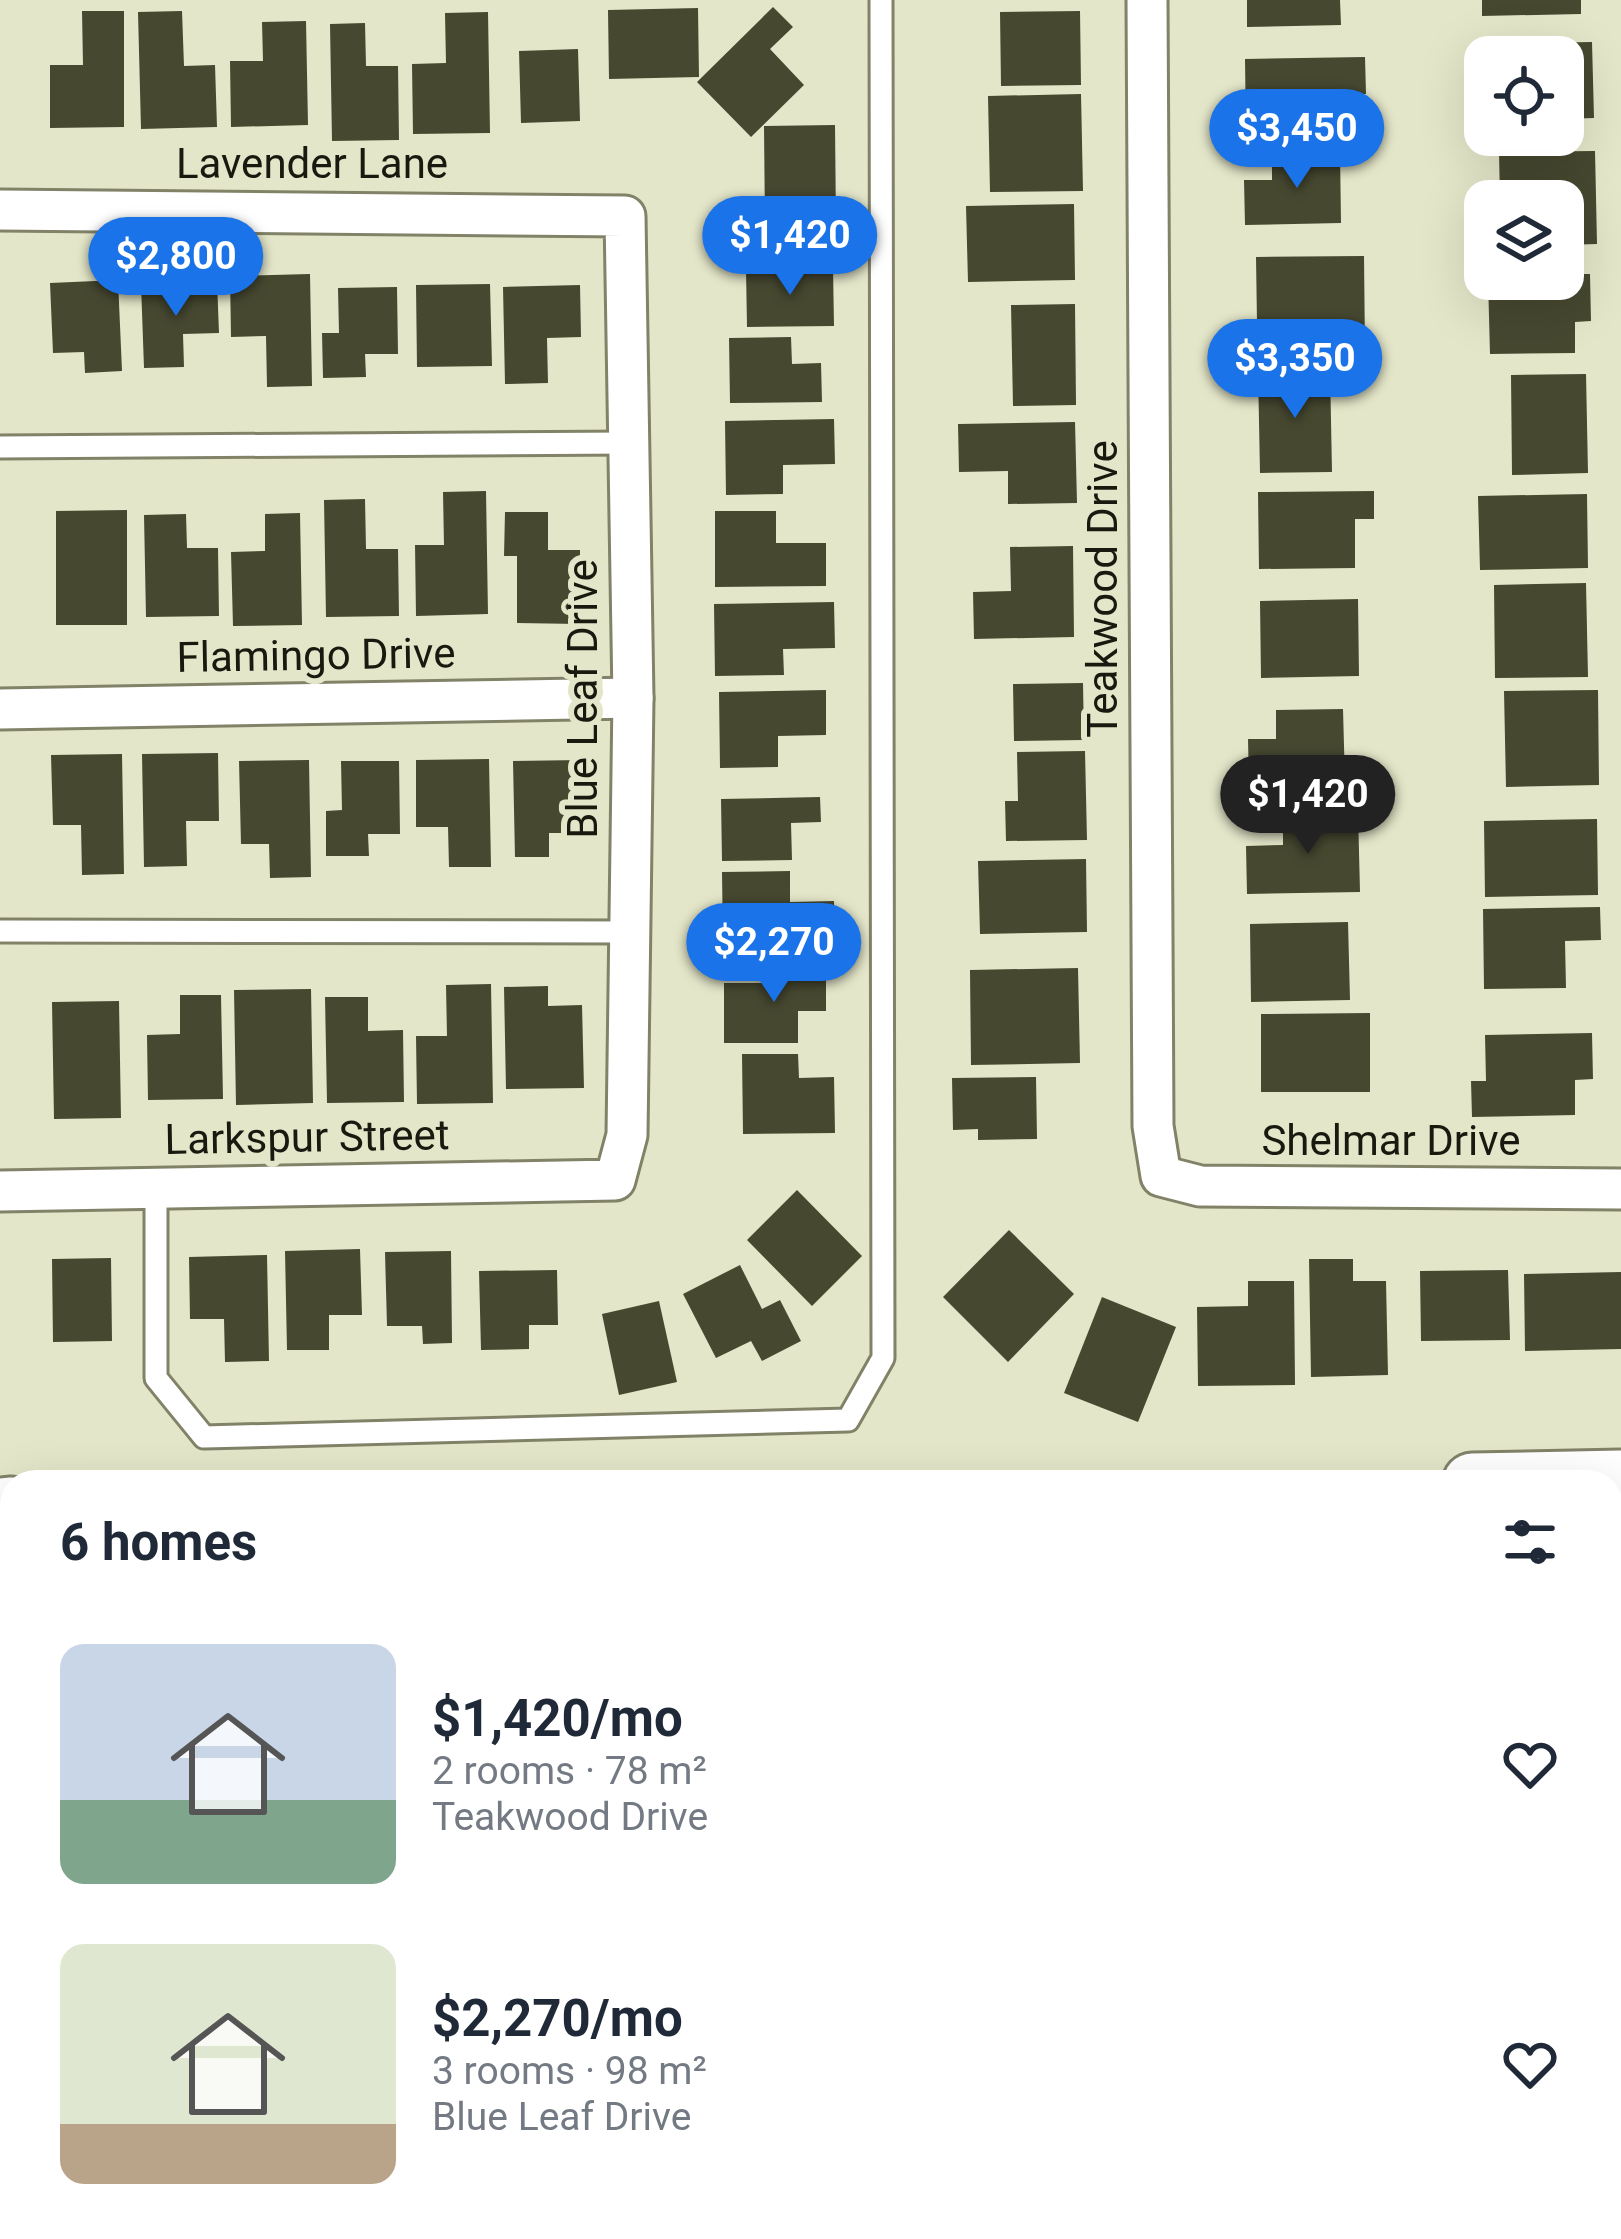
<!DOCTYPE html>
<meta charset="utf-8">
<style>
:root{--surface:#fff;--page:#f2f2f3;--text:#1f2937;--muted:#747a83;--accent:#1a73e8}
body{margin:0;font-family:Roboto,sans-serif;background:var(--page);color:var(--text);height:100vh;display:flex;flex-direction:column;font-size:45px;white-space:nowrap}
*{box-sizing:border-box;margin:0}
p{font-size:39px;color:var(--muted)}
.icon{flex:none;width:66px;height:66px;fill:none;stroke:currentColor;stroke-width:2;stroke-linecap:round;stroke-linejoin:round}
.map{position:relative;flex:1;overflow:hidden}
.side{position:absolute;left:0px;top:1470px;width:1623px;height:771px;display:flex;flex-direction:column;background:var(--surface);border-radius:36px 36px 0 0;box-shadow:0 12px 48px #0002}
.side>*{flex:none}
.controls{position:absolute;left:1464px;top:36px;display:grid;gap:24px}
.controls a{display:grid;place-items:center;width:120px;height:120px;border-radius:24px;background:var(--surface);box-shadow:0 12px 48px #0002;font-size:60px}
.price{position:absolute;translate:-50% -102px;padding:0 27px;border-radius:42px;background:var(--accent);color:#fff;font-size:39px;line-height:78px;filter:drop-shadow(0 3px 6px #0008)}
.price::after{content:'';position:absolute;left:50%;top:72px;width:36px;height:27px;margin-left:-18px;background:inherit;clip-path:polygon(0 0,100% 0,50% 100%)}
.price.selected{background:#222;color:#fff}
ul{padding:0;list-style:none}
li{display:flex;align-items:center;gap:36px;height:300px;padding:0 60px}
li span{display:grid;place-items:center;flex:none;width:336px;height:240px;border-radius:24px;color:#555}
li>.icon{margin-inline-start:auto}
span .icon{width:144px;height:144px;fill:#fffc;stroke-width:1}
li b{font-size:51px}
h2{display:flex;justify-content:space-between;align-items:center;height:144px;padding:0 60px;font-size:51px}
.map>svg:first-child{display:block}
</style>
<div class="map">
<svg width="1621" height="2239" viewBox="0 0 1621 2239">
<rect width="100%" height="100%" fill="#e4e6c9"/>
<g fill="#474830">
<polygon points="1247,0 1340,0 1341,25 1247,27"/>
<polygon points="1482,0 1581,0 1581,14 1482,16"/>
<polygon points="773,7 793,27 770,49 804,85 751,137 697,82"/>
<polygon points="698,8 699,77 609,79 608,10"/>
<polygon points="82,11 124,11 124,127 50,128 50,65 83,65"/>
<polygon points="182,11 184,66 215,65 217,127 141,129 138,12"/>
<polygon points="1080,11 1081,85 1001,86 1000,12"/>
<polygon points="488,12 490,133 413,134 412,64 446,63 445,13"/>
<polygon points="306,21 308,125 231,127 230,61 263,61 262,22"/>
<polygon points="365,23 366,66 398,66 399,140 332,141 330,24"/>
<polygon points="1592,42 1594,118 1563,119 1563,57 1481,57 1481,44"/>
<polygon points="578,49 580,121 521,123 519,51"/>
<polygon points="1365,57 1366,94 1346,94 1347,134 1246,136 1245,59"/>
<polygon points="1081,94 1083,191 990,192 988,96"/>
<polygon points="835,125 836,226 765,227 764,126"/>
<polygon points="1595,151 1597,244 1563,245 1563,201 1500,201 1499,152"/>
<polygon points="1340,152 1341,223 1245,225 1244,180 1272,180 1272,153"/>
<polygon points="1074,204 1075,280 968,282 966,206"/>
<polygon points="1364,256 1365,351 1278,352 1277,322 1257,323 1256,257"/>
<polygon points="833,268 834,326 747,327 746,269"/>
<polygon points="310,274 312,386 267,387 266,336 231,337 230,276"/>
<polygon points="1563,274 1590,274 1591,321 1575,322 1575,353 1490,354 1488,279 1563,279"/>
<polygon points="118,280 122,371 85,373 84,352 53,353 50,283"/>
<polygon points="217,281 219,333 183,334 184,367 144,368 141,284"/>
<polygon points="490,284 492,366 417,367 416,285"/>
<polygon points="580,285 581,337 547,338 548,383 505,384 503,287"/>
<polygon points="397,287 398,354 365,354 366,377 323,378 322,333 339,333 338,288"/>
<polygon points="1075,304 1076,405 1013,406 1011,305"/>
<polygon points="791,337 792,364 821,363 822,402 730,403 729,338"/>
<polygon points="1330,369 1332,472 1260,473 1258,370"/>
<polygon points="1586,374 1588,473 1512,475 1511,375"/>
<polygon points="834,419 835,464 783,465 783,494 726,495 725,421"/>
<polygon points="1075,422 1077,503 1008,504 1008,471 959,472 958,424"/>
<polygon points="486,491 488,614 416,616 415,545 444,545 443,492"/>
<polygon points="1374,491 1374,519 1355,519 1355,568 1259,569 1258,492"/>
<polygon points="1587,494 1588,568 1480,570 1478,496"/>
<polygon points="365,499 366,549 398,549 399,616 326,617 324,500"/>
<polygon points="127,510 127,625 56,625 56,511"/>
<polygon points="715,511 776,511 776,543 826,543 826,586 715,587"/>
<polygon points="505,512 548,512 548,550 580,550 579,624 517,623 517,556 504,556"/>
<polygon points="300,513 302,625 233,626 231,552 265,551 265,514"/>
<polygon points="186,514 187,548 218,548 219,616 146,617 144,515"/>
<polygon points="1073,546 1074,637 974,639 973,592 1011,591 1010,547"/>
<polygon points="1586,583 1588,677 1495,678 1494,585"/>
<polygon points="1358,599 1359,676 1261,678 1260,601"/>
<polygon points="834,602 835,648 783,649 784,675 715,676 714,604"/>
<polygon points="1083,683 1084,740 1014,741 1013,684"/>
<polygon points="826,690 826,735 778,736 778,767 720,768 719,692"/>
<polygon points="1598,690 1599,785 1506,787 1504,691"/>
<polygon points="1343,709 1345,782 1249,783 1248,739 1276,739 1276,710"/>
<polygon points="1085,751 1087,840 1006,841 1005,801 1018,801 1017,752"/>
<polygon points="218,753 219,821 186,821 187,866 144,867 142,754"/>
<polygon points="122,754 124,874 82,875 81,825 53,825 51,755"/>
<polygon points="489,759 491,867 449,867 448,827 416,827 416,760"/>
<polygon points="309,760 311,877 270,878 269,844 241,844 239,761"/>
<polygon points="581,760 583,833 549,833 549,857 515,857 513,761"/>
<polygon points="341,761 399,761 400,834 368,834 369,856 326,856 326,811 342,810"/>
<polygon points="820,797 821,822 791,823 792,860 722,861 721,799"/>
<polygon points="1358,812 1360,892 1247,894 1246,846 1283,845 1283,813"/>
<polygon points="1597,819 1598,895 1485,897 1484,821"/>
<polygon points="1086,859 1087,932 980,934 978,861"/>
<polygon points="790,871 790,902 834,901 835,947 723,949 722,872"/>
<polygon points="1600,907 1601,940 1565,941 1566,988 1484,989 1483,909"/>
<polygon points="1348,922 1350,1000 1251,1002 1250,924"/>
<polygon points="777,964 826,964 826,1011 798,1011 798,1043 724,1043 724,983 777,983"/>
<polygon points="1078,968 1080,1063 971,1065 970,970"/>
<polygon points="491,984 493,1103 417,1104 416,1036 447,1036 446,985"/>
<polygon points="548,986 548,1006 582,1005 584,1088 506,1089 504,987"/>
<polygon points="311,989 313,1103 236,1105 234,990"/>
<polygon points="180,995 221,995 223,1099 148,1100 147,1035 180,1034"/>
<polygon points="325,997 368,997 368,1031 403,1030 404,1102 327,1103"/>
<polygon points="119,1001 121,1118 54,1119 52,1002"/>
<polygon points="1370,1013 1370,1092 1261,1092 1261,1014"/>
<polygon points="1592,1033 1593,1079 1575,1080 1575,1115 1472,1117 1471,1081 1486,1081 1485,1035"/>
<polygon points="742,1054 798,1054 799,1078 834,1077 835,1133 743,1134"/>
<polygon points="1036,1077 1037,1139 978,1140 978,1129 953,1130 952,1078"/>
<polygon points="797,1190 862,1256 812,1306 747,1240"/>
<polygon points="1009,1230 1074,1294 1008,1362 943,1297"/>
<polygon points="360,1249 362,1315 329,1315 329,1350 287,1350 285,1251"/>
<polygon points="451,1251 452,1343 423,1344 422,1326 387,1326 385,1252"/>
<polygon points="267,1255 269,1361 225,1362 224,1319 190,1319 189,1257"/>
<polygon points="111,1258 112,1341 53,1342 52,1259"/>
<polygon points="1309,1259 1353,1259 1353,1281 1386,1281 1388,1375 1311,1377"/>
<polygon points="740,1265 762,1309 780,1300 801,1341 762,1361 751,1341 716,1358 683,1294"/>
<polygon points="557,1270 558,1325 529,1325 529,1349 481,1350 479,1271"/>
<polygon points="1508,1270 1510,1340 1421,1341 1420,1271"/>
<polygon points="1621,1272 1621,1349 1525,1351 1524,1274"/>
<polygon points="1248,1281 1294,1281 1295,1385 1198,1386 1197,1307 1248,1306"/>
<polygon points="1102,1297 1176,1327 1138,1422 1064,1393"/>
<polygon points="659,1301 677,1382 619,1395 602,1314"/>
<rect x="714" y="2229" width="104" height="10"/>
<polygon points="1352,2229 1486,2229 1490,2239 1356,2239"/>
<polygon points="1545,2229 1592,2229 1595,2239 1549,2239"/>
</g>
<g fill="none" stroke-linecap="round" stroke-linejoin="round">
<defs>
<g id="service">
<polyline points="0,447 629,443"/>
<polyline points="0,931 630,932"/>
<polyline points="156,1188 156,1378 204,1437 848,1420 883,1358 881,0"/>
<polyline points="0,1836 12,2167"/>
<polyline points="1156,2229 1158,2239"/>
</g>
<g id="minor">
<polyline points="1147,0 1153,1126 1161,1176 1200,1186 1621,1189"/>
<polyline points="0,210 625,216 633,698 627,1135 615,1180 0,1191"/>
<polyline points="0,709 633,698"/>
<polyline points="894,2229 895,2239"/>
</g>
<g id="secondary">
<polyline points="1472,1482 1621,1479"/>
<polyline points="0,1507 12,1506"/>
<polyline points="1611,1615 1621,1615"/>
<polyline points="0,1632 12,1632"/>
</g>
</defs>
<use href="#service" stroke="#818268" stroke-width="27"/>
<use href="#minor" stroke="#818268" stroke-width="45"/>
<use href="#secondary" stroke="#818268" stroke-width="63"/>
<use href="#service" stroke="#fff" stroke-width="21"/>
<use href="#minor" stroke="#fff" stroke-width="39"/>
<use href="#secondary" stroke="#fff" stroke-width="57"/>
</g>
<g text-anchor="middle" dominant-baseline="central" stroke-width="12" stroke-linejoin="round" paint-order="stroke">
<g font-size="42" fill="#191a0f" stroke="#e4e6c9">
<text x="312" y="163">Lavender Lane</text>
<text transform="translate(1102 589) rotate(-90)">Teakwood Drive</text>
<text transform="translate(316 655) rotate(-1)">Flamingo Drive</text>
<text transform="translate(582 699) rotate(-90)">Blue Leaf Drive</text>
<text transform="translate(307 1137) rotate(-1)">Larkspur Street</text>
<text x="1391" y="1140">Shelmar Drive</text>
</g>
</g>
</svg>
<div class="controls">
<a><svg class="icon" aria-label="locate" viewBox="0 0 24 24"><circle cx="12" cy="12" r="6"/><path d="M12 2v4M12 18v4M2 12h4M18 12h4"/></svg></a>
<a><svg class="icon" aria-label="layers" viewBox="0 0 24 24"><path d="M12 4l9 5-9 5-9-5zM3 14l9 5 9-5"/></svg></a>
</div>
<b class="price" style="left:1297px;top:191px">$3,450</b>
<b class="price" style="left:790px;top:298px">$1,420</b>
<b class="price" style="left:176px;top:319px">$2,800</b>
<b class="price" style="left:1295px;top:421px">$3,350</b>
<b class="price selected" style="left:1308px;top:857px">$1,420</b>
<b class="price" style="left:774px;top:1005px">$2,270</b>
<section class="side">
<h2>6 homes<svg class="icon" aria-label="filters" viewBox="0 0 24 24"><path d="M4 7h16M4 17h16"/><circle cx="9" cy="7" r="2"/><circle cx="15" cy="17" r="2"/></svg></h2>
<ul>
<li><span style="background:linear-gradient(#c9d6e8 65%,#7fa58c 0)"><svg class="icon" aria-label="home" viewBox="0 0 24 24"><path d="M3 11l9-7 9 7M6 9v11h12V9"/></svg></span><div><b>$1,420/mo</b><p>2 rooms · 78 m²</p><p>Teakwood Drive</p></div><svg class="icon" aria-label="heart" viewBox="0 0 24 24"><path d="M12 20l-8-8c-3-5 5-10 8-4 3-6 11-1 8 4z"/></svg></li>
<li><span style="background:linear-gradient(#dfe7d0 75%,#b9a48a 0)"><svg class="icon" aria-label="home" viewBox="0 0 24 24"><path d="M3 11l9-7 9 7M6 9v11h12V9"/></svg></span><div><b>$2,270/mo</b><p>3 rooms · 98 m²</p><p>Blue Leaf Drive</p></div><svg class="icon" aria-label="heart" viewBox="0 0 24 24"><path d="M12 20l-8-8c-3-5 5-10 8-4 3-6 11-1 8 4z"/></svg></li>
</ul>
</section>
</div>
